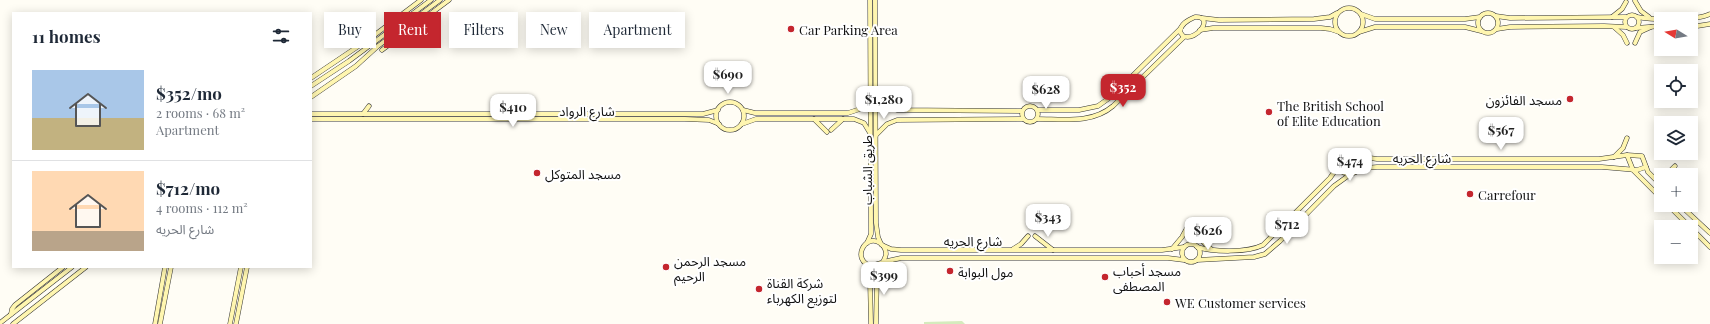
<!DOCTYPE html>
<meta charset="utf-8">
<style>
:root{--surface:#fff;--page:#f6f6f7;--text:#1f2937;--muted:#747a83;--line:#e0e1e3;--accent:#c4262e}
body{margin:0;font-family:"Playfair Display","Noto Sans Arabic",serif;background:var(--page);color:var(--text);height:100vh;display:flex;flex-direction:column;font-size:15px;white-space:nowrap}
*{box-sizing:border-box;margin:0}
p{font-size:13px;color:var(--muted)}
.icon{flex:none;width:22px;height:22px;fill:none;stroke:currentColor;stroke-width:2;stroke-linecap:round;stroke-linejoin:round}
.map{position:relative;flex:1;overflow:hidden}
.details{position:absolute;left:12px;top:12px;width:300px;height:256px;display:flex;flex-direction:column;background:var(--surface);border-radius:0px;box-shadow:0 2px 10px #0003}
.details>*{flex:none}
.top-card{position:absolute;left:324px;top:12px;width:380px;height:36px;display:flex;gap:8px}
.needle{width:26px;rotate:281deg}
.fabs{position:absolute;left:1654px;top:12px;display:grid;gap:8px}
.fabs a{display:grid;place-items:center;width:44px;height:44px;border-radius:0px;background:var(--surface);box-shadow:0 2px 10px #0003;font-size:20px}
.price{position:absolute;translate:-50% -34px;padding:0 9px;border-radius:8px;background:#fff;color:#222;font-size:13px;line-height:26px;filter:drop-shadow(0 1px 2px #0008)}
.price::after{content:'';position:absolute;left:50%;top:24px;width:12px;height:9px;margin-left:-6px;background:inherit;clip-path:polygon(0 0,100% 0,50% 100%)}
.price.selected{background:var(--accent);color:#fff}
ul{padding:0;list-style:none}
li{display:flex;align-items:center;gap:12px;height:100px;padding:0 20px}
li+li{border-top:1px solid var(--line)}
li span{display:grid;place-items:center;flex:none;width:112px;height:80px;border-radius:0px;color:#555}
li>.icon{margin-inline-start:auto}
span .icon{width:48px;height:48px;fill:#fffc;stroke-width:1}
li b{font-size:17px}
h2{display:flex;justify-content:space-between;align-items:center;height:48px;padding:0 20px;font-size:17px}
.pill{padding:0 14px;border-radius:0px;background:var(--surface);box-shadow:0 2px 10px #0003;font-size:14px;line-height:36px}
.pill.selected{background:var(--accent);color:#fff}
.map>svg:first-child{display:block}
</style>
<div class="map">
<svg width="1710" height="324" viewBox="0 0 1710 324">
<rect width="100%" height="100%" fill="#fffdf5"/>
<polygon fill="#d5ebbd" points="962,321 965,324 924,324 924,322"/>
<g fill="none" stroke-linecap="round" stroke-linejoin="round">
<defs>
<g id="secondary">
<polyline points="875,0 876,223 878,237 881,244"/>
<polyline points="1635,1 1641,11 1649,17"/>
<circle cx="1349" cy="22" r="14"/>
<circle cx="1488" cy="23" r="10"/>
<polyline points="1361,14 1375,19 1465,19 1480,17"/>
<circle cx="1632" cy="22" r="7"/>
<polyline points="1496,16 1510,18 1626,17"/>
<path d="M1195,17C1215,16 1197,42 1183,36L1180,32C1180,24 1188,20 1195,17Z"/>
<polyline points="1612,17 1622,9 1626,2"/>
<path d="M1637,17C1652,20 1697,21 1710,14"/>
<polyline points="1202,18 1219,20 1314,19 1330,17 1337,13"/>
<polyline points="1614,27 1623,35 1627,43"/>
<polyline points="1691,27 1710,24"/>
<polyline points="1636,28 1661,26"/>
<polyline points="1497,29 1510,27 1604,26 1626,27"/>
<polyline points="1200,30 1213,28 1321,28 1330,29 1339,32"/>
<polyline points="1359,32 1375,27 1465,27 1481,31"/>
<polyline points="1635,43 1640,32 1651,27"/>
<polyline points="382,50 449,0"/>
<polyline points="311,78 372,37 421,0"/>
<polyline points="311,86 349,61 431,0"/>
<polyline points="875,94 884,105 897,110 1022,111"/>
<polyline points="311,97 356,66 378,46 440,0"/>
<circle cx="730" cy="116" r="14"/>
<circle cx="1030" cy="114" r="8"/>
<polyline points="743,110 755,113 848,113 860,109 870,99"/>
<polyline points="1037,110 1079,110 1098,106 1112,96 1181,28"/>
<polyline points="311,114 703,114 718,110"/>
<polyline points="363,114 369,106"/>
<polyline points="311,119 685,119 709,120 719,124"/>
<polyline points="814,119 827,132"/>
<path d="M1037,119C1063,119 1092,124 1113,106L1184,37"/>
<polyline points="742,124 756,119 854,119 864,123 870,133"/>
<polyline points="831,130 843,119"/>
<polyline points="876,135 887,124 897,120 1023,119"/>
<circle cx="1349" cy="163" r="11"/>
<polyline points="1627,155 1633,170 1661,198"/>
<polyline points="1357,156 1377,159 1599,159 1627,155 1642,156 1648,172 1661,185"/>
<polyline points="1614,157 1623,148 1627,138"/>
<polyline points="1356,172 1366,168 1377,167 1602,167 1637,170 1646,167"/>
<polyline points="1666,175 1675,166"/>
<polyline points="1668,205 1690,227"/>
<polyline points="1680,205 1710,233"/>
<polyline points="1691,228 1710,247"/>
<polyline points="1194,231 1204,243 1211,249"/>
<polyline points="1035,236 1053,250"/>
<polyline points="867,243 871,234 871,226 870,0"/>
<circle cx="1191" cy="253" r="9"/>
<polyline points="882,245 891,249 901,250 1162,250 1184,247"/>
<path d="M1197,247C1213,252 1247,253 1263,245L1330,178L1339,165"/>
<polyline points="1013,249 1021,244 1028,236"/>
<polyline points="1172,249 1182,237 1187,228"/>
<polyline points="1197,260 1254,257 1265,254 1280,241 1334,186 1352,173"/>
<polyline points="883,262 901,258 1168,258 1184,260"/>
<polyline points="868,265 870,281 871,324"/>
<polyline points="11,314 12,309 15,305 63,267"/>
<polyline points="0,323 72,267"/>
<polyline points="13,324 86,267"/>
<polyline points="155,324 165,267"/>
<polyline points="160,324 171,267"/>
<polyline points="230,324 241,267"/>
<polyline points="236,324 247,267"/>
<path d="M876,324L877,274C879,267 885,261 886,254C886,250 884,246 880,243C865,233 851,260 871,266L881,263"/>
</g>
</defs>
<use href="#secondary" stroke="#333" stroke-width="5"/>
<use href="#secondary" stroke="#fff6b0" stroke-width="4"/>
</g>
<g fill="#c4262e" stroke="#fff" stroke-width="1.5">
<circle cx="791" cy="29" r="4"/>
<circle cx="1570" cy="99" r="4"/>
<circle cx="1269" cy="112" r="4"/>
<circle cx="537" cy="173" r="4"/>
<circle cx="1470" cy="194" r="4"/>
<circle cx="666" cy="267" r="4"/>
<circle cx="950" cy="271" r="4"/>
<circle cx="1105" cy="277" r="4"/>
<circle cx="759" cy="289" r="4"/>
<circle cx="1167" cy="302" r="4"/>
</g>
<g text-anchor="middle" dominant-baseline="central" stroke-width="4" stroke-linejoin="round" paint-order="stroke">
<g font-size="13" fill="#111" stroke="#fff" text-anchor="start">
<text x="799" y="29">Car Parking Area</text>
<text x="1562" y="99" text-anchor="end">مسجد الفائزون</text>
<text x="1277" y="105">The British School<tspan x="1277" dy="15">of Elite Education</tspan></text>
<text x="545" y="173">مسجد المتوكل</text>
<text x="1478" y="194">Carrefour</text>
<text x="674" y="260">مسجد الرحمن<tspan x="674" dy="15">الرحيم</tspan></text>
<text x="1113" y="270">مسجد أحباب<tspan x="1113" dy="15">المصطفى</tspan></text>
<text x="958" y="271">مول البوابة</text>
<text x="767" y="282">شركة القناة<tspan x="767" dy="15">لتوزيع الكهرباء</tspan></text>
<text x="1175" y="302">WE Customer services</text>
</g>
<g font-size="13" fill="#111" stroke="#fff">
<text x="587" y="110">شارع الرواد</text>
<text x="1422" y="157">شارع الحريه</text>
<text transform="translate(866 170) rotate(-90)">طريق الشباب</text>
<text x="973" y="240">شارع الحريه</text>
</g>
</g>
</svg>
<div class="fabs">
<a><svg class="needle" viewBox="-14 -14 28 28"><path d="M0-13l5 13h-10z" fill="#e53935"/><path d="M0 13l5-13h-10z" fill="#747a83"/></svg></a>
<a><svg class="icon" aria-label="locate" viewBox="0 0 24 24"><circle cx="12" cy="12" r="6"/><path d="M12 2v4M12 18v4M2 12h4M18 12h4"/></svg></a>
<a><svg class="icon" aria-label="layers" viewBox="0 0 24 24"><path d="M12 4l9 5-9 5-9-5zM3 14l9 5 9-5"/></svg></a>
<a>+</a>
<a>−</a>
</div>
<b class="price" style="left:728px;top:95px">$690</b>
<b class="price selected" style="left:1123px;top:108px">$352</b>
<b class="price" style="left:1046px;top:110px">$628</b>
<b class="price" style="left:884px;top:120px">$1,280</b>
<b class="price" style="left:513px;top:128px">$410</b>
<b class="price" style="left:1501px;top:151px">$567</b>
<b class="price" style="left:1350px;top:182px">$474</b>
<b class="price" style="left:1048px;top:238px">$343</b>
<b class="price" style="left:1287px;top:245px">$712</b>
<b class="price" style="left:1208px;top:251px">$626</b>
<b class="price" style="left:884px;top:296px">$399</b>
<div class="top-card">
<a class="pill">Buy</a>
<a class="pill selected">Rent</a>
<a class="pill">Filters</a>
<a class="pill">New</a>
<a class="pill">Apartment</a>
</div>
<section class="details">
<h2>11 homes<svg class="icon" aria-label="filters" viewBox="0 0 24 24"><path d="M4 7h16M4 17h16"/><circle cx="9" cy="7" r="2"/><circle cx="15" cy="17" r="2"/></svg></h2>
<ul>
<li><span style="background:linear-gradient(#a9c7e8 60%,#c2b280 0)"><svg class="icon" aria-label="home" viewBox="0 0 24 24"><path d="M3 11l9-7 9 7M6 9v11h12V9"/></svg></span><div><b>$352/mo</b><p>2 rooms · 68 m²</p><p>Apartment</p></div></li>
<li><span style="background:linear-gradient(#ffd9b3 75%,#b9a48a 0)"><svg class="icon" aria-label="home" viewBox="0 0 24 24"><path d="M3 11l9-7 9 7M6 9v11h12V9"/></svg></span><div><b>$712/mo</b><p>4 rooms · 112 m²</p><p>شارع الحريه</p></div></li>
</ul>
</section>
</div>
